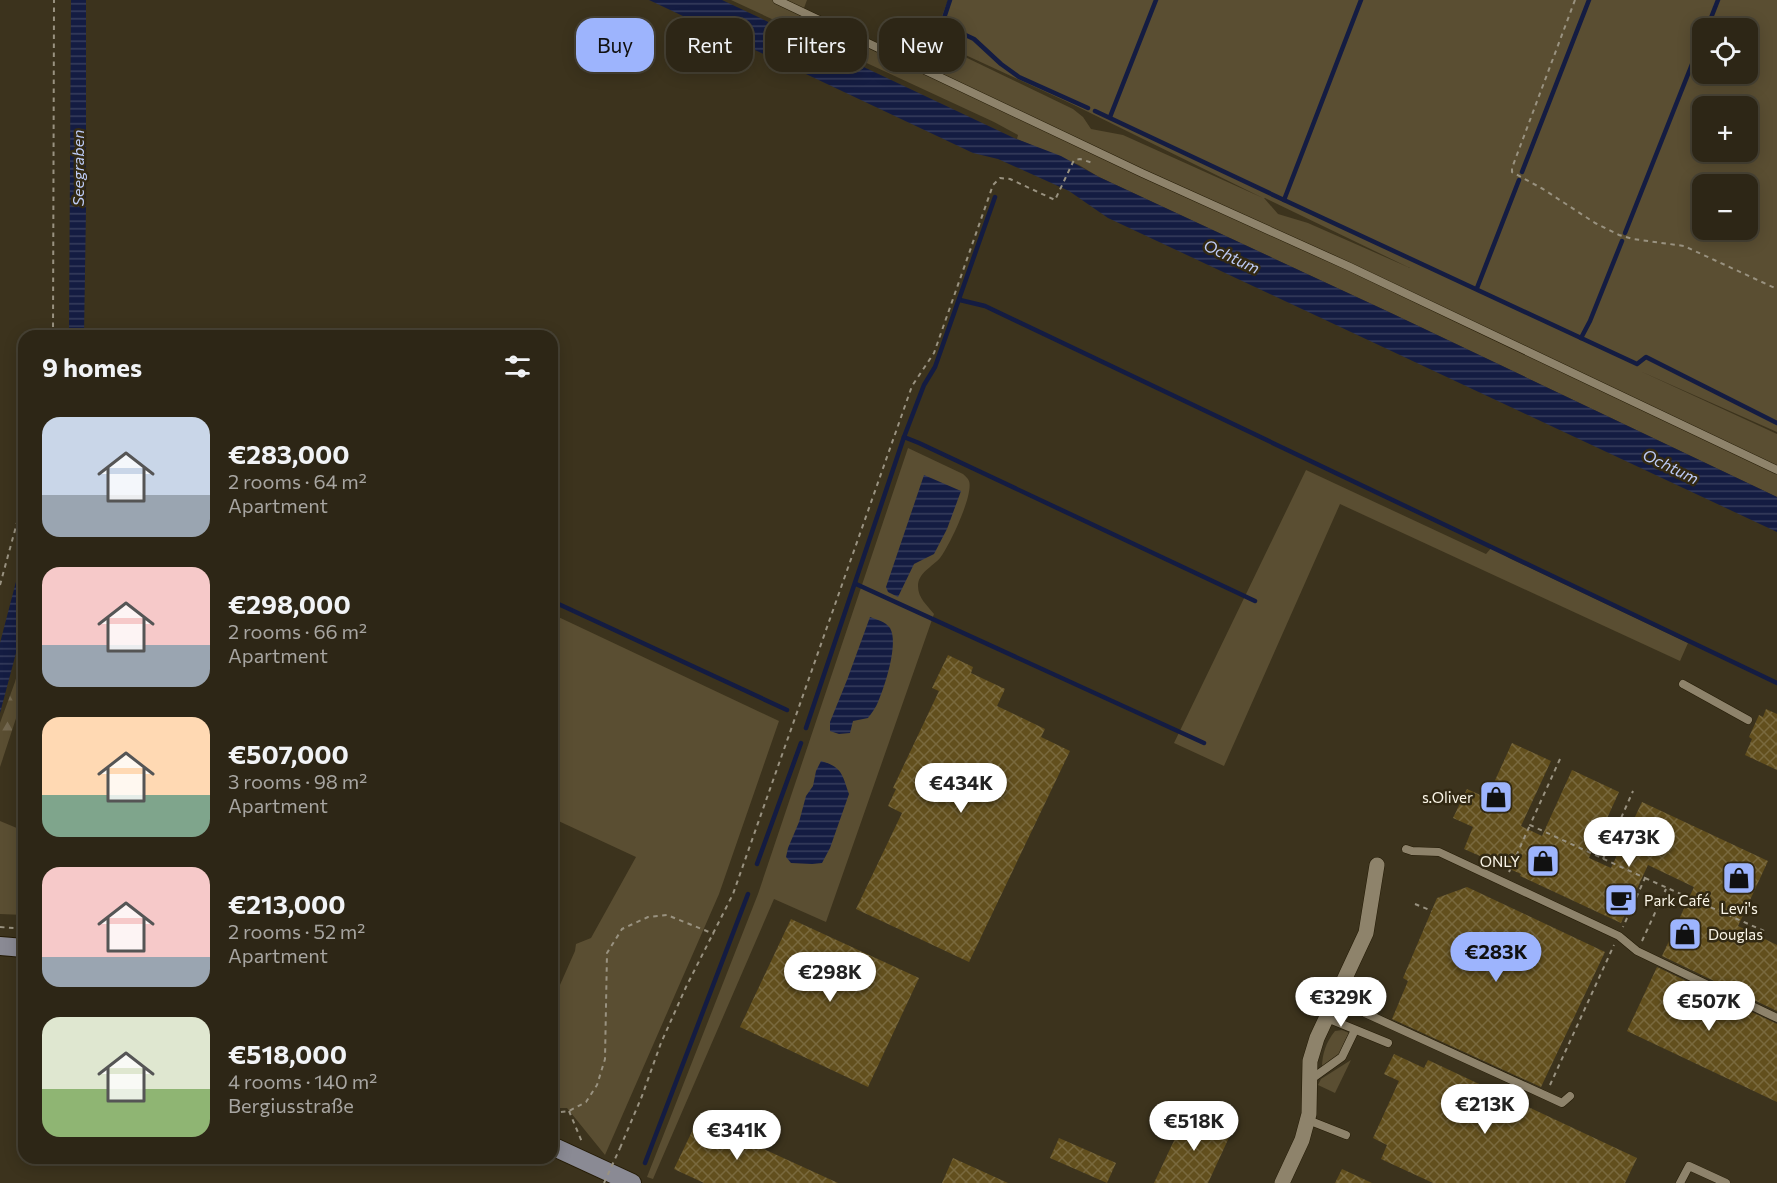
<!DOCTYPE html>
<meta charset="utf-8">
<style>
:root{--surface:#2d2616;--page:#393223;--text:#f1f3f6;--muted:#a7a5a1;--line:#484335;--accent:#9db4fd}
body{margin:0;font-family:Commissioner,sans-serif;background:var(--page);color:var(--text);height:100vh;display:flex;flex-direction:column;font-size:22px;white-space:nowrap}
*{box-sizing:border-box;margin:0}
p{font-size:20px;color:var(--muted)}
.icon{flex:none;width:33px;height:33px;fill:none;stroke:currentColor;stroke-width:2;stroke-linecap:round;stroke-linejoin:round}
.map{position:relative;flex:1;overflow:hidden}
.details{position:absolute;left:18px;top:330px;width:540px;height:834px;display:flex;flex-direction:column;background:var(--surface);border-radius:18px;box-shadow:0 3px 15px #0003,0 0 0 2px var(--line)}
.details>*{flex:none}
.hud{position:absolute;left:576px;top:18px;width:570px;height:54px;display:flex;gap:12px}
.controls{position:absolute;left:1692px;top:18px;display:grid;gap:12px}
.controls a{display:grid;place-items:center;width:66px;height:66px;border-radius:12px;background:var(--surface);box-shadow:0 3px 15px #0003,0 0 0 2px var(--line);font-size:30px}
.price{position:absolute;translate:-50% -51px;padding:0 14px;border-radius:21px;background:#fff;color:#222;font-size:20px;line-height:39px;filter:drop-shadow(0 2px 3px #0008)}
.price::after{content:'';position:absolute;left:50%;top:36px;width:18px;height:14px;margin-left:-9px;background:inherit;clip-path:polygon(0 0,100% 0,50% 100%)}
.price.active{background:var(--accent);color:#111}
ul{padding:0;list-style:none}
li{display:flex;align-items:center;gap:18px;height:150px;padding:0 24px}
li span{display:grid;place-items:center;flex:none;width:168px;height:120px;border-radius:18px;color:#555}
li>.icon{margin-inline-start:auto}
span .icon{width:72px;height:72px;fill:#fffc;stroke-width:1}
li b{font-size:26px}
h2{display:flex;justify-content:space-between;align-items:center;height:72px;padding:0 24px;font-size:26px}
.pill{padding:0 21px;border-radius:18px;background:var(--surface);box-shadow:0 3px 15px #0003,0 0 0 2px var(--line);font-size:21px;line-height:54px}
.pill.active{background:var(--accent);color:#111}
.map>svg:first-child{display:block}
</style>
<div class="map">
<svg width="1777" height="1183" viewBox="0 0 1777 1183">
<defs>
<pattern id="forest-firs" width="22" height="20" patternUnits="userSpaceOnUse" patternTransform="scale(1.5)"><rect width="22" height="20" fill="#5a4e32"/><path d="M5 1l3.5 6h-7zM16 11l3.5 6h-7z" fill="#736850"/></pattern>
<pattern id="water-rules" width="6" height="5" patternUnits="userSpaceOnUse" patternTransform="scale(1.5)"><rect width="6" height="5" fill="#141c42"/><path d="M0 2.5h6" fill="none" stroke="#373e5d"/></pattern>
<pattern id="building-cross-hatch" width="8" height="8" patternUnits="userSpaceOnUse" patternTransform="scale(1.5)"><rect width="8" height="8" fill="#624f1d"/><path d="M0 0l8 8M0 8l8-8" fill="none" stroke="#79693e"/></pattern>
</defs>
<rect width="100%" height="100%" fill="#3c331d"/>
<g fill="#5a4e32" fill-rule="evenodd">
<path d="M731,0H807L801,16L920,73L934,42L1073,109L1083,117L1091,129L1123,135L1263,198L1072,104L933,40L948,0H1777V432L1640,371L1777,434V497L1391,313L1099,177L1079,165L1017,139L1018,135L994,122ZM1702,28H1748V74H1702ZM1702,106H1748V152H1702ZM1702,184H1748V230H1702ZM1264,198H1265L1410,268L1308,223L1278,214Z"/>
<path d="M908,448L963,474C965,476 968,478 969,481C974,494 949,547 940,558C932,567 918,573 918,586C918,598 927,605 934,614L826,922L774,899L653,1179L647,1177L758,894Z"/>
<polygon points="1306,470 1486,554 1492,547 1509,558 1688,643 1680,661 1340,504 1224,766 1174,743"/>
<polygon points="552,614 779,721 719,894 605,1155 567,1108 552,1108 552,1003 575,951 576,944 591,938 636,857 552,818"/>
<polygon points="0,821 24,831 24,915 0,914"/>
<path d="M1342,1030L1349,1033L1339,1054L1322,1068C1322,1054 1326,1042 1335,1031Z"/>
<polygon points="1351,1060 1335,1093 1318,1085 1321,1079"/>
</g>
<polygon fill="url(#forest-firs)" points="24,649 24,700 22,700 0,767 0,723 15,682"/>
<g fill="url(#water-rules)">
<polygon points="71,0 86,0 86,209 84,336 69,336"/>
<polygon points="649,0 722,0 1014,138 1061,156 1099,177 1391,313 1777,497 1777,532 1108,218 1069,191 998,159 973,153"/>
<polygon points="924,475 961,491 947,529 934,554 914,564 898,597 888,592 886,587"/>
<polygon points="24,551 24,623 0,713 0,643"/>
<path d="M870,617C877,620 885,621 890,628C899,643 885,686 878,702C876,707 872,713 868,718L853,721L850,733L839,734L830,731V722L847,680Z"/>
<path d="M821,761C842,767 842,774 849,794L830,848L822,863L812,864L791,863L786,857L788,848L799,822L806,796L813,786L816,771Z"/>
</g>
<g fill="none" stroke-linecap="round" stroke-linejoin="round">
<g stroke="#141c42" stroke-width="4.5">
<polyline points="950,0 942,24 974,39 1001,64 1019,77 1088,108"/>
<polyline points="1707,28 1718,0"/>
<polyline points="1095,111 1284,200 1637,364 1646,357 1777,423"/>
<polyline points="1110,117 1156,0"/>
<polyline points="1522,172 1589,0"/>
<polyline points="1284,200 1361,0"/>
<polyline points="1625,233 1702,39"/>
<polyline points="1477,288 1519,180"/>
<polyline points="960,300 985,306 1777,683"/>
<polyline points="1581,338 1590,321 1622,241"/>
<polyline points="904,437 919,443 1255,601"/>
<polyline points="856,584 1204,743"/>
<polyline points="552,601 787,710"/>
<polyline points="806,728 904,437 924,385 935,367 995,197"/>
<polyline points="757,864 801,743"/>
<polyline points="645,1163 748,894"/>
</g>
</g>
<g fill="url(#building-cross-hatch)">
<polygon points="948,655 973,667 971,673 1005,689 997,706 1045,729 1041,737 1070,751 969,962 856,909 902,813 888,806 896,789 893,788 939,691 932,688"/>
<polygon points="1766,709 1777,714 1777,770 1745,755 1752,739 1749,737 1759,715 1763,717"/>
<polygon points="1512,743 1551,761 1521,826 1542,836 1572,770 1619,792 1589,858 1611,868 1642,802 1768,861 1738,926 1777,945 1777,1011 1662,956 1694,887 1648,865 1621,923 1520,876 1521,874 1464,849 1473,827 1453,818 1467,789 1487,798"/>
<polygon points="1467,887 1605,952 1541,1087 1392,1019 1408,981 1403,978 1437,898"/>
<polygon points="791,919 919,978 868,1087 740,1027"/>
<polygon points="1657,967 1777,1024 1777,1102 1627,1031"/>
<polygon points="1394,1054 1424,1068 1428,1060 1637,1158 1625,1183 1433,1183 1381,1159 1387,1145 1373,1138 1399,1081 1384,1074"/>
<polygon points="1188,1111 1232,1131 1208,1183 1154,1183"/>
<polygon points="698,1119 838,1183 704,1183 674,1169"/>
<polygon points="1059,1138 1116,1163 1107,1183 1050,1158"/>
<polygon points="953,1158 1008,1183 942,1183"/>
<polygon points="1342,1169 1372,1183 1335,1183"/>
</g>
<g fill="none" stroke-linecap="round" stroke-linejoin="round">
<defs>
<g id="service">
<polyline points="777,0 1142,173 1350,267 1777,470"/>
<polyline points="1683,684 1748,720"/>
<polyline points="1406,849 1412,851 1439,852 1619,936 1637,951 1777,1018"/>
<polyline points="1365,1013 1562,1103 1570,1096"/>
<polyline points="1327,1018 1388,1043"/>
<polyline points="1310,1080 1342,1057 1355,1030"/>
<polyline points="1308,1120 1346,1135"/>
<polyline points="1680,1183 1689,1166 1726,1183"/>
</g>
<polyline id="minor" points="1282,1183 1302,1140 1309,1114 1310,1061 1317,1038 1366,933 1377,865"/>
<g id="secondary">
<polyline points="0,946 24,948"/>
<polyline points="552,1146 632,1183"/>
</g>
</defs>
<use href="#service" stroke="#231a05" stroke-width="9"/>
<use href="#minor" stroke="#231a05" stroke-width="16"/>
<use href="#secondary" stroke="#231a05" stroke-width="20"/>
<g stroke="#999280" stroke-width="2" stroke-dasharray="4.5 4.5" stroke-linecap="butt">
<polyline points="1575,0 1512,168 1512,172 1543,189 1595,223 1619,235 1633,239 1684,246 1777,289"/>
<polyline points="53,336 54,0"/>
<polyline points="0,585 24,497"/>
<polyline points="1560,759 1530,825 1645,878 1623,927"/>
<polyline points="1603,859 1633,791"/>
<polyline points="1509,872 1530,825"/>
<polyline points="1645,878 1764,931"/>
<polyline points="1415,904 1432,911"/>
<polyline points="0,927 24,929"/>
<polyline points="1642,941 1666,889"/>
<polyline points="1550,1085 1614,945"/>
<polyline points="569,1111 582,1142"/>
<polyline points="552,1113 569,1111 586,1102 597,1085 605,1059 607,953 622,929 648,917 667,915 714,934"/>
<polyline points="620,1148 642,1096 661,1043 686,987 733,894 912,386 934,353 993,185 1000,178 1010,179 1055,200 1074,160 1080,159 1093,163"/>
</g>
<use href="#service" stroke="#8e836b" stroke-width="8"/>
<use href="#minor" stroke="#8e836b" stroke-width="15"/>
<use href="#secondary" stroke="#8a8a94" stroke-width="18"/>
<polyline stroke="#999280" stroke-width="2" stroke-dasharray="4.5 4.5" stroke-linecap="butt" points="604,1183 620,1148"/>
</g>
<defs>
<symbol id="shop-square" viewBox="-11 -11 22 22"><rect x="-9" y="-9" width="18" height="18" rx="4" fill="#9db4fd" stroke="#322913"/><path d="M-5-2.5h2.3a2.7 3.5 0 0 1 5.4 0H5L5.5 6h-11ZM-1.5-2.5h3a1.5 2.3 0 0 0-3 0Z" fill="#111"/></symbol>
<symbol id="cafe-square" viewBox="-11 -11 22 22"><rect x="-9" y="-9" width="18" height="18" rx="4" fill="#9db4fd" stroke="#322913"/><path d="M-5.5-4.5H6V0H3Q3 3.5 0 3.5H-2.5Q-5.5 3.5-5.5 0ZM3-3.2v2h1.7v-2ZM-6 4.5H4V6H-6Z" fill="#111"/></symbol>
</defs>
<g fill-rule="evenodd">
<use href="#shop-square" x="1477" y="778" width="38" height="38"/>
<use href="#shop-square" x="1524" y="842" width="38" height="38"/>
<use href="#shop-square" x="1720" y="859" width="38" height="38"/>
<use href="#cafe-square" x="1602" y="881" width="38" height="38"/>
<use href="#shop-square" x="1666" y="915" width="38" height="38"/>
</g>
<g text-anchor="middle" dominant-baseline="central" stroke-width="5" stroke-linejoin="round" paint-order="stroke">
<g font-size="15" fill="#faf5e7" stroke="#322913" text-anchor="end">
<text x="1473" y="797">s.Oliver</text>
<text x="1520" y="861">ONLY</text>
<text x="1644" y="900" text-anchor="start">Park Café</text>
<text x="1739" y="908" text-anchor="middle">Levi's</text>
<text x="1708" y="934" text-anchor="start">Douglas</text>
</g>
<g font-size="16" font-style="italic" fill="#bdcbf6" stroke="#322913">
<text transform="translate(77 168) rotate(-90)">Seegraben</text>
<text transform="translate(1232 256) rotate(25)">Ochtum</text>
<text transform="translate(1671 466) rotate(26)">Ochtum</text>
</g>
</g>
</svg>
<div class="controls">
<a><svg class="icon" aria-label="locate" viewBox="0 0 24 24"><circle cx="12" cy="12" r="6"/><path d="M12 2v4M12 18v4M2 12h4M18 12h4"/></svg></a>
<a>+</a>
<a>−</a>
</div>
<b class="price" style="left:961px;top:814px">€434K</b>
<b class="price" style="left:1629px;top:868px">€473K</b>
<b class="price active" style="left:1496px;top:983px">€283K</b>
<b class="price" style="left:830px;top:1003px">€298K</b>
<b class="price" style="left:1341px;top:1028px">€329K</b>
<b class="price" style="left:1709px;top:1032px">€507K</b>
<b class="price" style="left:1485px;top:1135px">€213K</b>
<b class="price" style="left:1194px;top:1152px">€518K</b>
<b class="price" style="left:737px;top:1161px">€341K</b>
<div class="hud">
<a class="pill active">Buy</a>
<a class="pill">Rent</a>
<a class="pill">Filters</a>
<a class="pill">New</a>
</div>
<section class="details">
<h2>9 homes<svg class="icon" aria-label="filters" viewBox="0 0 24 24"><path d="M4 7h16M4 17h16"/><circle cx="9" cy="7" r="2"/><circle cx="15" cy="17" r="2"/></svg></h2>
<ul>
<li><span style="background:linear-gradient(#c9d6e8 65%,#9aa5b1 0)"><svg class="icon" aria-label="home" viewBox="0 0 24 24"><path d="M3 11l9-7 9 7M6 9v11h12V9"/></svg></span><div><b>€283,000</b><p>2 rooms · 64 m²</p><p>Apartment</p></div></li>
<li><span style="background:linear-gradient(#f6c9c9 65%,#9aa5b1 0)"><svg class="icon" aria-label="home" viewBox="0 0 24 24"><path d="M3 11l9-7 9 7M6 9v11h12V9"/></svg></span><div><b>€298,000</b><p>2 rooms · 66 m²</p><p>Apartment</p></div></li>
<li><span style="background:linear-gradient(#ffd9b3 65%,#7fa58c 0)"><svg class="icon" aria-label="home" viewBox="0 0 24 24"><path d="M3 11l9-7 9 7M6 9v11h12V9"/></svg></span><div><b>€507,000</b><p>3 rooms · 98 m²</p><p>Apartment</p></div></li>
<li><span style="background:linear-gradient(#f6c9c9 75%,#9aa5b1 0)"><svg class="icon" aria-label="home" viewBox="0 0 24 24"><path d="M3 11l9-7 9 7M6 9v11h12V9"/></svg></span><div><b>€213,000</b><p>2 rooms · 52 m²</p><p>Apartment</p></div></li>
<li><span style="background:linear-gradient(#dfe7d0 60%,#8fb573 0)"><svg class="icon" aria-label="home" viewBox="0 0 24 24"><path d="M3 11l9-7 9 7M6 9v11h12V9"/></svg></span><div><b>€518,000</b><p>4 rooms · 140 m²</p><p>Bergiusstraße</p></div></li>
</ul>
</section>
</div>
